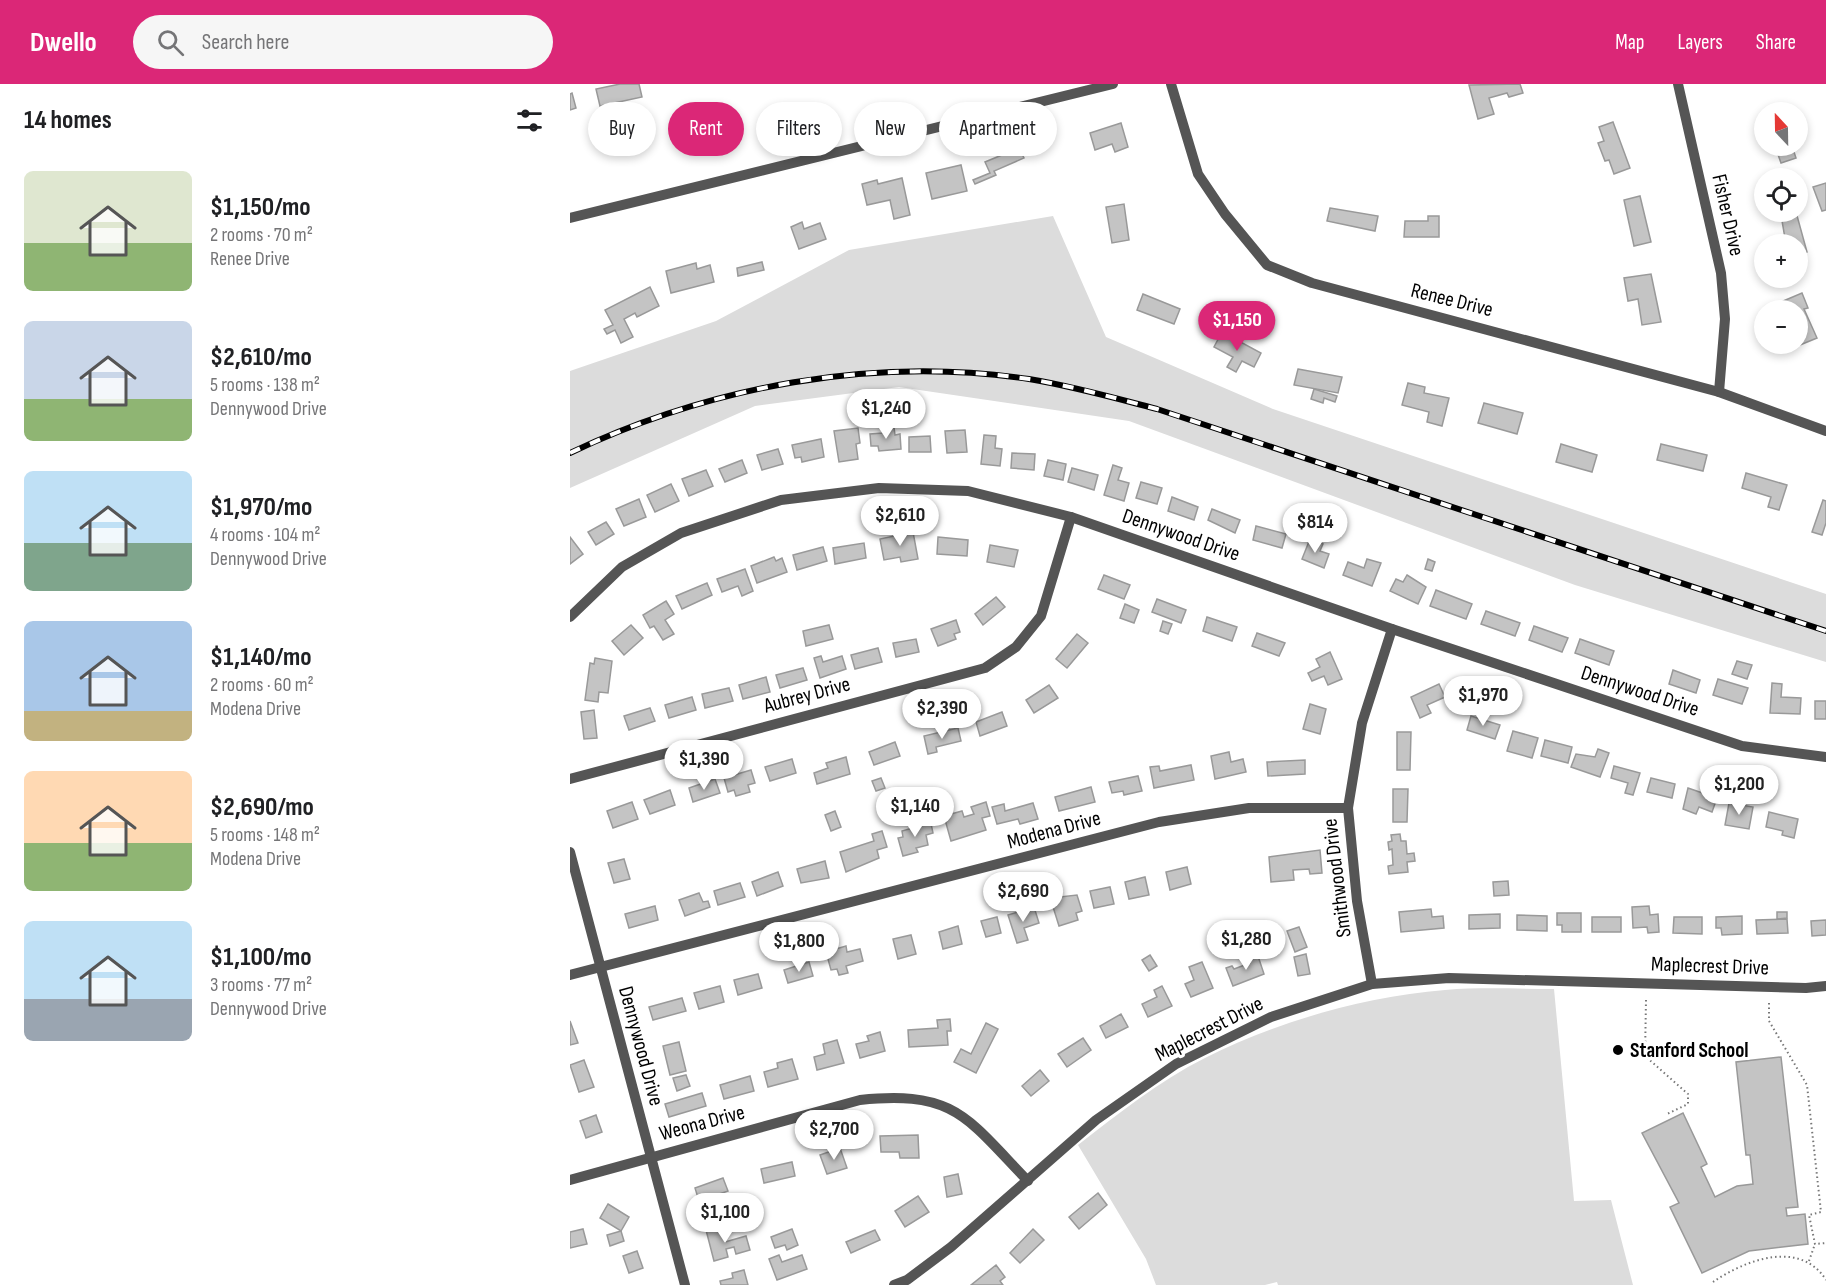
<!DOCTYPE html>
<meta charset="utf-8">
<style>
:root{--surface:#fff;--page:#f6f6f6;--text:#202124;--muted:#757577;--accent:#db2777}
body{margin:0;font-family:"Sofia Sans Condensed",sans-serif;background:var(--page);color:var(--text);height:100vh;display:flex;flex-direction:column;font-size:22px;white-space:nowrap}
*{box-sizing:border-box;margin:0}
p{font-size:20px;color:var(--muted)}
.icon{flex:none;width:33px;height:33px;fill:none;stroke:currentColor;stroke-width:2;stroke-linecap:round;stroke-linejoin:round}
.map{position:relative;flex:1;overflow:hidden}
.side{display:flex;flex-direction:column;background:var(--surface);width:570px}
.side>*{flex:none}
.hud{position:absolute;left:18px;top:18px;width:570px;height:54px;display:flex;gap:12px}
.needle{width:39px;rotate:338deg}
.tools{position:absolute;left:1184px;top:18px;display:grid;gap:12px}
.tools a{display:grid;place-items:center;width:54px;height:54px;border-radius:50%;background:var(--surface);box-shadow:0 3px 9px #0003;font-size:30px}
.price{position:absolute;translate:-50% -51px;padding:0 14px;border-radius:21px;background:#fff;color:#222;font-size:20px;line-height:39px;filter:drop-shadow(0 2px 3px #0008)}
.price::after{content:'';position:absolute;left:50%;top:36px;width:18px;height:14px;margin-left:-9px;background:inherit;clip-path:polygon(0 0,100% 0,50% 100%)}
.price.on{background:var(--accent);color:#fff}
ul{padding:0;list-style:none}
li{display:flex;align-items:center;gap:18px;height:150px;padding:0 24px}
li span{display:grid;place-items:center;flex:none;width:168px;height:120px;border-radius:9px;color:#555}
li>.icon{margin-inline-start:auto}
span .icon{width:72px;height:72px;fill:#fffc;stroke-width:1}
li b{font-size:26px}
h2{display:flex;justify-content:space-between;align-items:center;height:72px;padding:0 24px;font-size:26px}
.chip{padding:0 21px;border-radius:27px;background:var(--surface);box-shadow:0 3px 9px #0003;font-size:21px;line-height:54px}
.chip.on{background:var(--accent);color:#fff}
header{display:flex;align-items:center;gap:36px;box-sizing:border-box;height:84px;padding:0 30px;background:var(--accent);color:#fff}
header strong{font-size:28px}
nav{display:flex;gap:33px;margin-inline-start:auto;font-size:21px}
.search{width:420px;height:54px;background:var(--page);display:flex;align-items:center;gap:15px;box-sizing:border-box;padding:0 21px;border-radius:33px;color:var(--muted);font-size:22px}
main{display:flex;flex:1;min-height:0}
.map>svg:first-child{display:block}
</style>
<header>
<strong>Dwello</strong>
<div class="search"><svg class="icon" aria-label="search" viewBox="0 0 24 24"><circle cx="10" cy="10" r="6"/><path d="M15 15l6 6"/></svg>Search here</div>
<nav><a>Map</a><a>Layers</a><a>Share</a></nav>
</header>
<main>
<section class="side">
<h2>14 homes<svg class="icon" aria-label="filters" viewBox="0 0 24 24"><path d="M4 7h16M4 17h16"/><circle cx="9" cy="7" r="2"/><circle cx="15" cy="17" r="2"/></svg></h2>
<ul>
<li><span style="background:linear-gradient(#dfe7d0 60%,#8fb573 0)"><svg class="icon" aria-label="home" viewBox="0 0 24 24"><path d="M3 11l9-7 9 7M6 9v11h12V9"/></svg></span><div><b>$1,150/mo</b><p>2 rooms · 70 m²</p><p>Renee Drive</p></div></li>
<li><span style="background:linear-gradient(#c9d6e8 65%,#8fb573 0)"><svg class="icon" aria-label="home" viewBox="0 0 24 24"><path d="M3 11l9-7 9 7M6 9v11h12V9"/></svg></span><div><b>$2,610/mo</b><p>5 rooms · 138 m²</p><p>Dennywood Drive</p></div></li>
<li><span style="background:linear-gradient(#bfe0f5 60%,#7fa58c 0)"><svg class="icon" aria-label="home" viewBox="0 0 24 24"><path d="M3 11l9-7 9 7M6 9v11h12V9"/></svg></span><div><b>$1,970/mo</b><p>4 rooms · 104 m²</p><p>Dennywood Drive</p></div></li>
<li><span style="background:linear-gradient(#a9c7e8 75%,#c2b280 0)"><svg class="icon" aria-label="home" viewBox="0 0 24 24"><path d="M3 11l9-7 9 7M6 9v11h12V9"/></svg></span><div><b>$1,140/mo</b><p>2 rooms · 60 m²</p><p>Modena Drive</p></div></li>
<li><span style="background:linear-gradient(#ffd9b3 60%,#8fb573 0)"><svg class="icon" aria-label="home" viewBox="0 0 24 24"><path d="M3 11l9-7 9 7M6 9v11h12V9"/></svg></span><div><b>$2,690/mo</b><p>5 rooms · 148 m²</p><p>Modena Drive</p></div></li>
<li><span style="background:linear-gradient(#bfe0f5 65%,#9aa5b1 0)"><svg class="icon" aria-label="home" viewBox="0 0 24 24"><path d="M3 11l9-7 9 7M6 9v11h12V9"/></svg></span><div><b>$1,100/mo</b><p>3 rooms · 77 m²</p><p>Dennywood Drive</p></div></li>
</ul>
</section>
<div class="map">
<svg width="1256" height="1201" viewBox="0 0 1256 1201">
<rect width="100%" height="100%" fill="#fff"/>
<g fill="#dcdcdc">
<polygon points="483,132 536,253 703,325 1256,510 1256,578 1005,501 559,337 329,303 185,322 0,404 0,287 146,237 279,166"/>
<path d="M984,905L1004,1117L1041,1116L1063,1201H708L707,1198L695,1201H586L576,1175L508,1061C548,1030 589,997 635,974C709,937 793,913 875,906C911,903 948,905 984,905Z"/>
</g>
<g fill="#c4c4c4" stroke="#999" stroke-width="1.5">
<polygon points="50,0 69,0 72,13 30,22 26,5"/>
<polygon points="950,0 953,9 939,13 937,9 919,14 924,30 908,35 899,1"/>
<polygon points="2,9 6,24 0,26 0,10"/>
<polygon points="1043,38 1060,84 1044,90 1039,76 1035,77 1028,59 1034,57 1029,43"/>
<polygon points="551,39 558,63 545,68 542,60 525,66 520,49"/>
<polygon points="1205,62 1222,62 1226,74 1211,79"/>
<polygon points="449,64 454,74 424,87 426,91 405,100 403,96 420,89 415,78"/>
<polygon points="391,81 397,107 362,115 356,89"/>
<polygon points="332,94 340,131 324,135 320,116 297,121 292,100 307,96 308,100"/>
<polygon points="1256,99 1256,126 1252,127 1243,103"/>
<polygon points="1070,112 1081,158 1064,162 1054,116"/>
<polygon points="554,120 559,156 542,159 536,123"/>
<polygon points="760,124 808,132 805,147 757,137"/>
<polygon points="1226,128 1237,168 1227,171 1227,160 1216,160 1211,131"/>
<polygon points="858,132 869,132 869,153 834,153 835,137 858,137"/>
<polygon points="232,138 234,145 250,139 256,155 229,165 221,143"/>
<polygon points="192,178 194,186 168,192 167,184"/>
<polygon points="126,179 127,185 140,181 144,198 101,209 96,187"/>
<polygon points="1081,190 1091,238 1072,241 1068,215 1058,217 1054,194"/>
<polygon points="80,203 89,222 67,233 65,229 54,235 63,253 51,259 45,246 37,250 34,245 43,241 35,226"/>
<polygon points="1232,209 1238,224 1234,225 1247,254 1230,261 1227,254 1227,226 1215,226 1211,218"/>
<polygon points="573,210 610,225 604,240 567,226"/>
<polygon points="652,248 691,269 684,283 672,277 666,288 657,283 663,273 644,263"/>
<polygon points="728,285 772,293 768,309 724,301"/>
<polygon points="838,299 855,303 854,309 879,314 872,342 857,338 859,328 832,321"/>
<polygon points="744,305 767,312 765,318 754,314 753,319 741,315"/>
<rect x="295" y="316" width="8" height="13"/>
<polygon points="914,319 953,329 947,350 908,339"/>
<polygon points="324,343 325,351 330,350 331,365 309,367 308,362 301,362 300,350 313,349 313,344"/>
<polygon points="288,344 290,359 286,360 288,375 269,378 264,347"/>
<polygon points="395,346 397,368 377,369 375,347"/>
<polygon points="414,351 426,352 425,364 432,365 430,382 411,380"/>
<polygon points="360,352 361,368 339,368 339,353"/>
<polygon points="251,355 254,373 232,378 231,373 225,374 222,361"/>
<polygon points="991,360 1027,371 1022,388 986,378"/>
<polygon points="1091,360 1137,371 1133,387 1087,376"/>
<polygon points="208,365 213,380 192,386 187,371"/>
<polygon points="442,369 465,370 464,386 441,384"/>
<polygon points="172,376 177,389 155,398 149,385"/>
<polygon points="478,376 496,380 493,396 474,392"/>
<polygon points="543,381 552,384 548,396 559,399 554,417 534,411"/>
<polygon points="502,384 528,391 524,406 498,398"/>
<polygon points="136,386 143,402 119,412 112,395"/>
<polygon points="1176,389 1217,401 1209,426 1198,423 1201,413 1172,404"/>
<polygon points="571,398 592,404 587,420 566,414"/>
<polygon points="101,400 109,417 85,428 77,411"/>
<polygon points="602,413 628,423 624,436 598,427"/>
<polygon points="69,415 76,433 54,442 46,425"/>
<polygon points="1253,416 1256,417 1256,439 1252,451 1242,448"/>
<polygon points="642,425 670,436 665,449 638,436"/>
<polygon points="36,438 44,450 26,461 18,448"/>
<polygon points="686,442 716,450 712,464 683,456"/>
<polygon points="343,448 348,475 331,478 330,473 314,476 310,455"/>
<polygon points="0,453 13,470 0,480"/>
<polygon points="368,453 398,456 397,472 367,470"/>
<polygon points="740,455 753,460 750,467 759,470 754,484 732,475"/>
<polygon points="294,459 296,474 265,480 263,464"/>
<polygon points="420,461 448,466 444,483 417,478"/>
<polygon points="253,463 257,477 227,486 223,471"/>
<polygon points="204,473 206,477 212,474 217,488 187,499 181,482"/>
<polygon points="797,475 811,479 802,502 773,491 778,478 794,484"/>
<polygon points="858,475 865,478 862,487 855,485"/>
<polygon points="175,485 183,507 172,512 168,502 152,508 147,495"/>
<polygon points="534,491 560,501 554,515 528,505"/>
<polygon points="837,491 856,503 848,520 820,507 826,495 833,498"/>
<polygon points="137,499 142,511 112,525 106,512"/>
<polygon points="866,506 902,520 896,535 860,522"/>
<polygon points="426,513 435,523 413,541 405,530"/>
<polygon points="587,515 616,526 611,539 582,528"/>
<polygon points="96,517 104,530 95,536 104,550 93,556 84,542 80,544 73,531"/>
<polygon points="555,520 569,526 564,539 550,534"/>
<polygon points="916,527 950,539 945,552 911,540"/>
<polygon points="637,533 667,543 662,557 633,547"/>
<polygon points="386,536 390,548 384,550 386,555 368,562 361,545"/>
<polygon points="593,537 602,540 598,550 590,547"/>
<polygon points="61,541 73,554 54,571 42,557"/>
<polygon points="259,541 263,555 236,562 233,547"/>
<polygon points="964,542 998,554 992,568 959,556"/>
<polygon points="687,549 715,559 709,572 682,562"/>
<polygon points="507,550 518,559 497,584 486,575"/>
<polygon points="346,555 349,568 326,573 323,559"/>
<polygon points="1010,555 1044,567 1039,581 1005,569"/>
<polygon points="308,564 312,578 285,585 281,571"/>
<polygon points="760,568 772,595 758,601 754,592 742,597 738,589 750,583 746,575"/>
<polygon points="251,572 253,578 272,572 276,585 250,594 244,574"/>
<polygon points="25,574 42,577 38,609 29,608 28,618 15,616 20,579 24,580"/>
<polygon points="1167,577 1182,581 1177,595 1162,590"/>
<polygon points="233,584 237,596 210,604 206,591"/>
<polygon points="1103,586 1130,596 1126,609 1099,600"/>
<polygon points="196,593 200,608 173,615 169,601"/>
<polygon points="1148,595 1178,604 1172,620 1143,611"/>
<polygon points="1202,599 1212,600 1211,613 1231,614 1230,630 1200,629"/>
<polygon points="869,600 875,613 857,621 861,629 850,634 841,613"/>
<polygon points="479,601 488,614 464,629 456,616"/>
<polygon points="159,604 163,617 135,624 132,610"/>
<polygon points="122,613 126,626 99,634 95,621"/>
<rect x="1245" y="617" width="11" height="18"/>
<polygon points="740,620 756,625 750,650 733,645"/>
<polygon points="80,624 85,637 59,646 54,632"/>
<polygon points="24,626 27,654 14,655 11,628"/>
<polygon points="432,628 437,642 410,652 406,638"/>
<polygon points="901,632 930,641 925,655 897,646"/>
<polygon points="388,644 391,657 366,663 367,668 358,670 354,652"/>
<polygon points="943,647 968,654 962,674 937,667"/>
<polygon points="827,648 841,648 840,686 827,686"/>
<polygon points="975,656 1002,663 998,679 971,672"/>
<polygon points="325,658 330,672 304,681 299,668"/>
<polygon points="1028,665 1039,669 1030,693 1001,683 1006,670 1025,673"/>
<polygon points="659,668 661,678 673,675 676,688 645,695 641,672"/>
<polygon points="276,673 280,690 247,700 244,689 258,684 256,679"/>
<polygon points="222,675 226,689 200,697 195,683"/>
<polygon points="735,676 735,690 698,692 697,678"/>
<polygon points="621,681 624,696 584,704 580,683 589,682 590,687"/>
<polygon points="1044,682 1070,689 1063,711 1055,709 1058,699 1041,694"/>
<polygon points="181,686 185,699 178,701 180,708 166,712 164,706 158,708 154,694"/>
<polygon points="568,692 572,707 554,711 553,707 542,709 539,698"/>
<polygon points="311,694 315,704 306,707 302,697"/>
<polygon points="1081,694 1105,700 1102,714 1077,708"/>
<polygon points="145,695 150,709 123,718 119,704"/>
<polygon points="521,703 525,718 489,727 485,713"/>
<polygon points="1118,704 1147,714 1142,728 1129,723 1126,730 1113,725"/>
<polygon points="823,705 838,705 837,738 823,738"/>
<polygon points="100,706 105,721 80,730 74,716"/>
<polygon points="62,718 68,735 43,744 37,727"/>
<polygon points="416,718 420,732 412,734 416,746 381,757 374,732 392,727 394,733 404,730 401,723"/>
<polygon points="463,719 468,735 450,740 448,735 427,740 422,723 434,720 435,727"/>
<polygon points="1159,719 1183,723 1179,745 1155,741"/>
<polygon points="265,727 271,743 261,747 255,731"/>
<polygon points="1199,728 1228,735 1224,754 1212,751 1213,747 1196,743"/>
<polygon points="360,735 363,749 356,751 358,761 346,764 348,768 333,772 328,754 333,753 332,747 353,741 351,737"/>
<polygon points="312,747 317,763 307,766 309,774 276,788 270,768 304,757 302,750"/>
<polygon points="830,750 831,757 836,757 837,770 844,769 845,777 837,778 838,788 819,790 818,782 823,781 822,765 819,766 818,758 822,757 821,751"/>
<polygon points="750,766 752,789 740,790 739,785 723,786 724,796 701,798 699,773"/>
<polygon points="54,775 60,795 44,799 38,779"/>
<polygon points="255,777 259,794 231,799 227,785"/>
<polygon points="617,783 621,800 600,806 596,788"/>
<polygon points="208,788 213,802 187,812 182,798"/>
<polygon points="575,793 579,811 559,815 555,798"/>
<polygon points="938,797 939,811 924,812 923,798"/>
<polygon points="170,799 175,813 148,821 144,807"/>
<polygon points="540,803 544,820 524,824 520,807"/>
<polygon points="488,807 490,813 507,811 512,827 506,829 508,836 489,842 479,810"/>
<polygon points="129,809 133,818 138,817 140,823 115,832 109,816"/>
<polygon points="85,822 88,836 59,844 55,830"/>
<polygon points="1079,822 1080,831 1088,830 1089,848 1078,849 1077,843 1063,844 1062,823"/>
<polygon points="464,823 469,839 454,844 458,856 447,859 438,831"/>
<polygon points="861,825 862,833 873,832 874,844 831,848 829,828"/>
<polygon points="1207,828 1217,828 1217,834 1207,835"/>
<polygon points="987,829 1011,829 1011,848 992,848 992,841 987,841"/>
<polygon points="930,830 930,844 899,845 899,831"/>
<polygon points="947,831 977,832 977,847 947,846"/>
<polygon points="1172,832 1172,850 1152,851 1151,844 1146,844 1146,833"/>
<polygon points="427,833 431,849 416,853 411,837"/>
<rect x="1022" y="833" width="29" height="15"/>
<polygon points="1104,833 1132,833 1132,850 1103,849"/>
<polygon points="1217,835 1218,849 1187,850 1186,836"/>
<polygon points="1256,836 1256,851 1242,852 1241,837"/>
<polygon points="388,842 392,860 373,865 369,848"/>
<polygon points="729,843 737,863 725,868 717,847"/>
<polygon points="341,851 346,870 328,875 323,855"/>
<polygon points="276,862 277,868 290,865 293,877 276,882 278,889 269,891 267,885 261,886 256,868"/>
<polygon points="687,869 694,890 663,902 656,884 662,882 664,885 680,879 678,873"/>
<polygon points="736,870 740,890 728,892 724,873"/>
<polygon points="580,871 587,882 579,887 572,876"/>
<polygon points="239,878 243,892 218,899 214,886"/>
<polygon points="632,878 643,904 621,913 615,900 624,896 619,883"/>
<polygon points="188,890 192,904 168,911 164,896"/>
<polygon points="150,902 154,918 129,925 124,909"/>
<polygon points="592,902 602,922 578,933 572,920 587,913 584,906"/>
<polygon points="112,914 116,927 83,936 79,923"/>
<polygon points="551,930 558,943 536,954 530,942"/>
<polygon points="380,935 381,947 377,947 378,961 339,963 338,946 368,944 367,936"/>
<polygon points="0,937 8,959 0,961"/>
<polygon points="416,939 428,945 406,989 384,978 391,965 401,970"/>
<polygon points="310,948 315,967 290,974 286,960 299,957 297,952"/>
<polygon points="513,954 521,966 497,983 488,970"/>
<polygon points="267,956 274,979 247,986 244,973 255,970 253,960"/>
<polygon points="109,958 116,987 100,991 93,962"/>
<polygon points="1211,973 1228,1123 1216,1124 1217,1132 1235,1130 1238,1160 1179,1167 1132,1189 1100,1123 1109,1119 1072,1049 1113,1029 1137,1080 1131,1083 1145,1113 1167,1102 1183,1100 1180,1071 1176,1071 1166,978"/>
<polygon points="222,975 228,995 198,1003 194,988 208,984 207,979"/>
<polygon points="14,976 24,1003 9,1008 0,981"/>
<polygon points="470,986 479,997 461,1012 452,1002"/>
<polygon points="116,991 120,1002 107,1007 103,994"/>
<polygon points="180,992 184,1007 154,1015 150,1001"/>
<polygon points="132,1009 136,1022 99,1033 95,1020"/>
<polygon points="26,1031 32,1048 16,1054 10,1037"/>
<polygon points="348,1051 349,1074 330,1074 329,1068 311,1068 310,1052"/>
<polygon points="270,1064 277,1084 257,1090 250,1071"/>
<polygon points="222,1078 225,1092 194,1099 191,1085"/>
<polygon points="388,1090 392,1110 377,1113 374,1093"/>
<polygon points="153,1094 158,1107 129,1117 125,1104"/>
<polygon points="528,1109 537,1121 509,1145 499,1133"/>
<polygon points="348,1112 359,1128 335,1143 325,1127"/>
<polygon points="38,1120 59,1133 51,1147 30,1134"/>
<polygon points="151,1142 155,1158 176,1152 180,1166 166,1170 164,1163 156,1165 158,1173 144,1177 136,1146"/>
<polygon points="13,1145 17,1160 0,1164 0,1148"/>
<polygon points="222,1145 228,1161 217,1166 215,1161 205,1164 201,1153"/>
<polygon points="463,1145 474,1156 450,1179 440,1169"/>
<polygon points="305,1146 310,1156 281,1169 276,1158"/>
<polygon points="51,1147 54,1157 40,1162 37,1151"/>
<polygon points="67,1167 73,1184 59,1189 53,1172"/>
<polygon points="209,1171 212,1178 232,1171 237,1185 207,1196 199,1175"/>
<polygon points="426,1181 435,1193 430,1197 433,1201 401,1201"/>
<polygon points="174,1186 178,1201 151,1201 150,1197 163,1194 162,1189"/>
</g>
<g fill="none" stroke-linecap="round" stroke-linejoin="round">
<g stroke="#777" stroke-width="2" stroke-dasharray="1.5 3" stroke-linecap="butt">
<polyline points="1076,916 1075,972 1118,1010 1118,1020 1097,1030"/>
<polyline points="1199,919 1199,937 1237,1001 1251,1128 1239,1131 1245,1160 1256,1159"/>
<polyline points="1239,1177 1245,1160"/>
<path d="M1143,1198C1175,1176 1230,1155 1256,1196"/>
</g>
<g stroke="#555" stroke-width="10">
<polyline points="601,0 628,90 655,130 697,181 742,199 1149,308 1256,347"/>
<polyline points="1108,0 1151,189 1155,235 1149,308"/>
<polyline points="0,134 543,0"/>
<polyline points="0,533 52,483 111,449 211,416 309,404 398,407 501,433 822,545 1172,662 1256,673"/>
<polyline points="0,695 415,584 446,563 471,532 501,433"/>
<polyline points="0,768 115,1201"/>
<polyline points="0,891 589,738 679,724 778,724"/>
<polyline points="802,900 787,817 778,724 792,639 822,545"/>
<path d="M0,1096L290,1016C385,1006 397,1034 458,1097"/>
<polyline points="324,1201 337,1196 381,1163 526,1036 606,980 701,933 802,900 879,894 1236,904 1256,902"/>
</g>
<defs>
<path id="rail" d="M0,369C141,302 303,272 459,295C502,302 545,314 587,325L1256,547"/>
</defs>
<use href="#rail" stroke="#000" stroke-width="6"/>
<use href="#rail" stroke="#fff" stroke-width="4" stroke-dasharray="11" stroke-linecap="butt"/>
</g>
<circle fill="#000" stroke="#fff" stroke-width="2" cx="1048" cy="966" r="6"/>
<g text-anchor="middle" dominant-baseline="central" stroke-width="6" stroke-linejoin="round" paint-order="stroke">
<g font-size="21" fill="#000" stroke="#fff">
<text transform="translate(1158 131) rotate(77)">Fisher Drive</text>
<text transform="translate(882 216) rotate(14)">Renee Drive</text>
<text transform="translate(611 451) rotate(19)">Dennywood Drive</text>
<text transform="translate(1070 607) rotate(18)">Dennywood Drive</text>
<text transform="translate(237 611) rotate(-15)">Aubrey Drive</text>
<text transform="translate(484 746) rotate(-15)">Modena Drive</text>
<text transform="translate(767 794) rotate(-97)">Smithwood Drive</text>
<text transform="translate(1140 882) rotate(2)">Maplecrest Drive</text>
<text transform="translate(639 945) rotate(-27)">Maplecrest Drive</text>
<text transform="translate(71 962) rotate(75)">Dennywood Drive</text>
<text transform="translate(132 1039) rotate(-15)">Weona Drive</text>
</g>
<g font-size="21" font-weight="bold" fill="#000" stroke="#fff" text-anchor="start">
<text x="1060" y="966">Stanford School</text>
</g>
</g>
</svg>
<div class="tools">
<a><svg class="needle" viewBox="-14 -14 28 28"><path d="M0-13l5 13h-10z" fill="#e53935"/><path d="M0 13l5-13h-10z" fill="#757577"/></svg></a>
<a><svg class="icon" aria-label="locate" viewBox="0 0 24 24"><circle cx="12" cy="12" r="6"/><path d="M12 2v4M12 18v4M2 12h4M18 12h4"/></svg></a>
<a>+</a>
<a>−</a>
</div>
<b class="price on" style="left:667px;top:268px">$1,150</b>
<b class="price" style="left:316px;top:356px">$1,240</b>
<b class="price" style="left:330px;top:463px">$2,610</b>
<b class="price" style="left:745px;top:470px">$814</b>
<b class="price" style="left:913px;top:643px">$1,970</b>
<b class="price" style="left:372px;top:656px">$2,390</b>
<b class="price" style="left:134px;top:707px">$1,390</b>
<b class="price" style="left:1169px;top:732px">$1,200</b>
<b class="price" style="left:345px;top:754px">$1,140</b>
<b class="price" style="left:453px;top:839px">$2,690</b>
<b class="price" style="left:676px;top:887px">$1,280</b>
<b class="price" style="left:229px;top:889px">$1,800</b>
<b class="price" style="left:264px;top:1077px">$2,700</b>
<b class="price" style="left:155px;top:1160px">$1,100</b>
<div class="hud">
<a class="chip">Buy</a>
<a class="chip on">Rent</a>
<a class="chip">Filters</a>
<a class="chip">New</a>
<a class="chip">Apartment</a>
</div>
</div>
</main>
